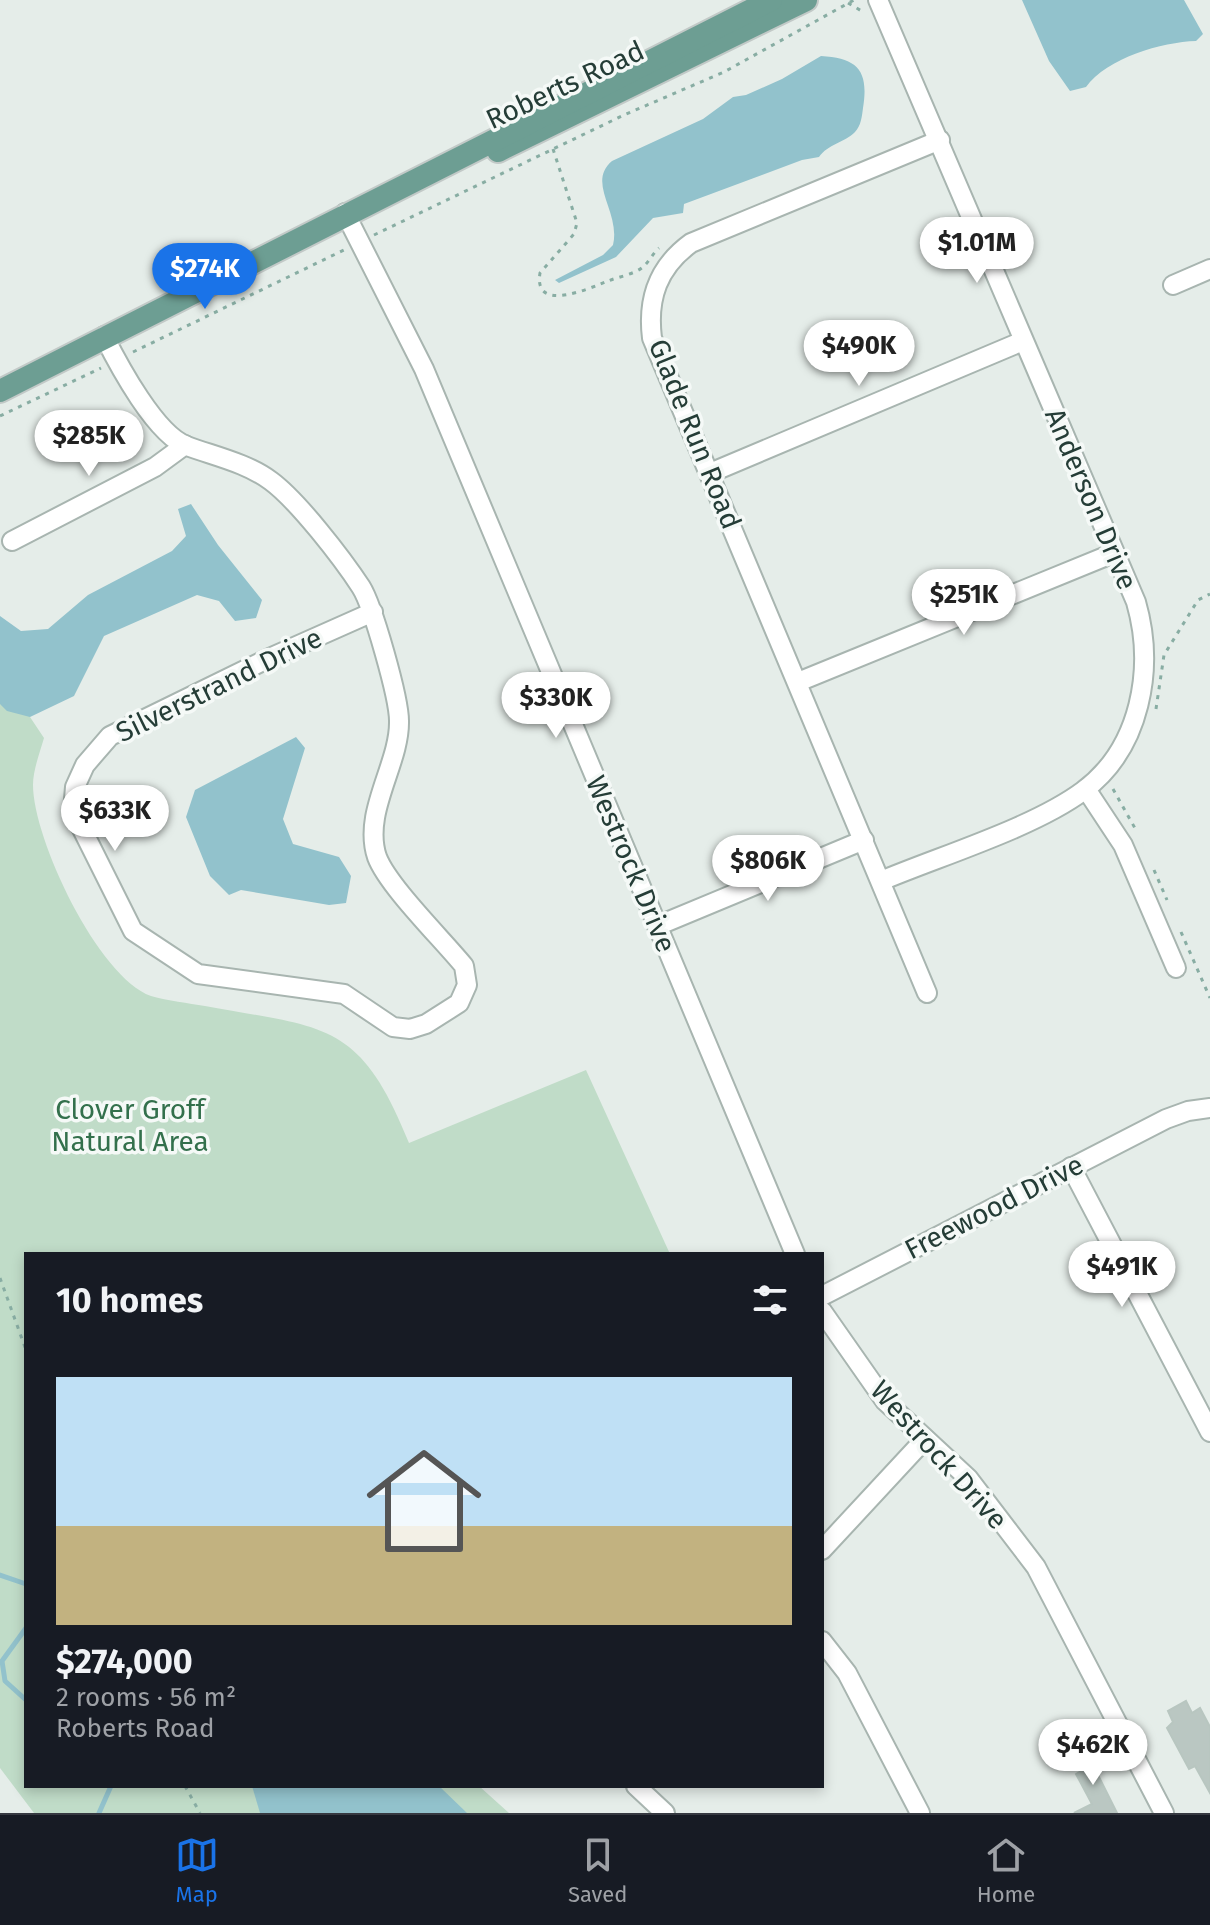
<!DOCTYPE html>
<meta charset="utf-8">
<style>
:root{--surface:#171b24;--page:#242831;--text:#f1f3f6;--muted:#9ea1a6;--line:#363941;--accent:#1a73e8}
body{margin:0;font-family:"Fira Sans",sans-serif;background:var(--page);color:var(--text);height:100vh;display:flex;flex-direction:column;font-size:30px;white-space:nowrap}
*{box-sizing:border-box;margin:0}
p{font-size:26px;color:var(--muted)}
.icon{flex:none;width:44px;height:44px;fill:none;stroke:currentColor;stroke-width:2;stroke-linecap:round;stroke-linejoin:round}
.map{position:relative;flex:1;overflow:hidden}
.panel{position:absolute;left:24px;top:1252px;width:800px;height:536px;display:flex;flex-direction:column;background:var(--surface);border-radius:0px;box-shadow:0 4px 12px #0003}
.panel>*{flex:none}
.price{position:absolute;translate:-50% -68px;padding:0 18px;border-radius:28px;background:#fff;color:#222;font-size:26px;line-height:52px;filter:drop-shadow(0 2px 4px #0008)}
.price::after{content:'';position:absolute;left:50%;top:48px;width:24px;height:18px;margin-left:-12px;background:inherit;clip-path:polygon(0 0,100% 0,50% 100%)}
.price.current{background:var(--accent);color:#fff}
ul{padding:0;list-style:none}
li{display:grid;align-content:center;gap:16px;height:424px;padding:0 32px}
li span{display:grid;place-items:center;height:248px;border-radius:0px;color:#555}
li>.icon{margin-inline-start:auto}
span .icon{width:144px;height:144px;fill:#fffc;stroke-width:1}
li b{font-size:34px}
h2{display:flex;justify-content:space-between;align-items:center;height:96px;padding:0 32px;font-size:34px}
.menu{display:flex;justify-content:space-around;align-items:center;height:112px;border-top:2px solid var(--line);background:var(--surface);font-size:22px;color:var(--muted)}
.menu a{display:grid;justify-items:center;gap:4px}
.menu .current{color:var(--accent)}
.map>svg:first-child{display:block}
</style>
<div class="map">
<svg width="1210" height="1813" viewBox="0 0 1210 1813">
<rect width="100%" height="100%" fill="#e5ede9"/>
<path fill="#c0dcc8" d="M0,646L30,717L44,738C40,752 33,770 33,785C33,839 98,977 151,996C168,1001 188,1003 205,1006C324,1028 360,1020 409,1143L586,1070L670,1254H26V1786H479L509,1813H34L0,1768Z"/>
<g fill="#92c2cc">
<path d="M1022,0H1184L1203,34L1196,41C1162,42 1107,58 1086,87L1070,91L1049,61Z"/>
<path d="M821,56C858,58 869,71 863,108C862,116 861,126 855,132C844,143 828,144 819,157L802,160L684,204L683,213L653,218L616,257L559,283L555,280L603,255L613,245C621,212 586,183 612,161L703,119L733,97L746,95L782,79Z"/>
<polygon points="191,504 218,545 262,600 256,618 235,621 219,601 197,595 104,636 74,696 30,717 7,711 0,704 0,616 21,631 48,629 88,595 172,551 186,536 178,509"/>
<polygon points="296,737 305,748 283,819 293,844 339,857 351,876 346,903 329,905 241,890 229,895 210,876 186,817 195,790"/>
<polygon points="252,1786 439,1786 467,1813 260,1813"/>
</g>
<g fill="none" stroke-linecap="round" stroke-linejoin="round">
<g stroke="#92c2cc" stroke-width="5">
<polyline points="0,1575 26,1584"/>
<polyline points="26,1628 2,1661 5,1681 26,1700"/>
<polyline points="99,1813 111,1786"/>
</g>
</g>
<g fill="#bac7c2" stroke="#b8c6c0" stroke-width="2">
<polygon points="1186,1701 1192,1713 1200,1708 1210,1727 1210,1793 1195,1766 1189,1769 1167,1728 1173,1722 1168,1711"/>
<polygon points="1089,1750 1093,1765 1117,1813 1074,1813 1092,1804 1076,1774 1081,1771 1074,1758"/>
</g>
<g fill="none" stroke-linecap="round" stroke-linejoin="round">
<defs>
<g id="minor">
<path d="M878,0L1136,602C1155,668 1141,748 1083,791C1033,828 940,856 881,881"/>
<polyline points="345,213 424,369 795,1254"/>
<polyline points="1173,285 1210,269"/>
<path d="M104,336C119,366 156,435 187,446C214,456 247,463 271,481C298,501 342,558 361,587C373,606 399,698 399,721C400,764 362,812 377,857C388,886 442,939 464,966L467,985L459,1003L426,1024L410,1029L393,1027L344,994L198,974L133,931L73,811L75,787L85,765L110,736L265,660L373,612"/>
<polyline points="710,473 1023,341"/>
<polyline points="12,541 155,467 185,445"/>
<polyline points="798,682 1114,553"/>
<polyline points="1086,789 1123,845 1176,968"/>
<polyline points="657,926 864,840"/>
<path d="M927,993L652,338C647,298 658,267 691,243L940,140"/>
<polyline points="1071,1167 1210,1432"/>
<polyline points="822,1296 1166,1119 1188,1111 1210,1108"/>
<polyline points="822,1311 885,1401 968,1478 1036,1567 1164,1813"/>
<polyline points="822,1550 925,1439"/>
<polyline points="822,1641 847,1673 920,1813"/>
<polyline points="636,1786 665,1813"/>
</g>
<g id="major">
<polyline points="498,151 806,0"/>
<polyline points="0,391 771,0"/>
</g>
</defs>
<use href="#minor" stroke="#a8b5b0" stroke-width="22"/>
<use href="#major" stroke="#c2c9c7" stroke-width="26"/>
<g stroke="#88ada3" stroke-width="3" stroke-dasharray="4 6" stroke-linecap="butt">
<polyline points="848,3 865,13"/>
<path d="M553,149L577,223L574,234L540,273C533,314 590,288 608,281C618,277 635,274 643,267C649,262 653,253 659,248"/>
<polyline points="374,235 624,115 724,72 854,0"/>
<polyline points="133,352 346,249"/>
<polyline points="0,416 101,368"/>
<polyline points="1156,709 1164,655 1198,600 1210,594"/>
<polyline points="1113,789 1136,830"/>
<polyline points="1154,870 1167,900"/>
<polyline points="1181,932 1210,998"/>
<polyline points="0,1278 26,1350"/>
<polyline points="185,1786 200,1813"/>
</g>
<use href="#minor" stroke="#fff" stroke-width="18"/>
<use href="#major" stroke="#6d9e93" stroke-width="22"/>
</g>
<g text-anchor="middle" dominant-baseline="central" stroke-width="7" stroke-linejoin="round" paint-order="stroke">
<g font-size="28" fill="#253d37" stroke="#f5f9f7">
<text transform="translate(565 85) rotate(-25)">Roberts Road</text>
<text transform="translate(695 434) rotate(68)">Glade Run Road</text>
<text transform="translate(1091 499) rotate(67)">Anderson Drive</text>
<text transform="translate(219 685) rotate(-26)">Silverstrand Drive</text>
<text transform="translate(631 864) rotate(67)">Westrock Drive</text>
<text transform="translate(994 1207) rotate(-27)">Freewood Drive</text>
<text transform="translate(939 1455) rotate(48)">Westrock Drive</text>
</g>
<g font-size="28" fill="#33704c" stroke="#f5f9f7">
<text x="130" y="1109">Clover Groff<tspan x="130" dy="32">Natural Area</tspan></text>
</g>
</g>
</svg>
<b class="price" style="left:977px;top:285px">$1.01M</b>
<b class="price current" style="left:205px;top:311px">$274K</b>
<b class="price" style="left:859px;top:388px">$490K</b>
<b class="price" style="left:89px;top:478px">$285K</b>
<b class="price" style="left:964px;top:637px">$251K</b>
<b class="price" style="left:556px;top:740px">$330K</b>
<b class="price" style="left:115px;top:853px">$633K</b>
<b class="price" style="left:768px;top:903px">$806K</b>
<b class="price" style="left:1122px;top:1309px">$491K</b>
<b class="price" style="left:1093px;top:1787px">$462K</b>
<section class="panel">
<h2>10 homes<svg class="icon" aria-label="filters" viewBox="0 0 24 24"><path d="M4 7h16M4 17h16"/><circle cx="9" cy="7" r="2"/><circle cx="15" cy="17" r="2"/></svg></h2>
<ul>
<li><span style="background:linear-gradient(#bfe0f5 60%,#c2b280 0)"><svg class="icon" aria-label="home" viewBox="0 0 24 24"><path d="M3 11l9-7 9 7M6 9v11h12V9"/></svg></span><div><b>$274,000</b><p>2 rooms · 56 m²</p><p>Roberts Road</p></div></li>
</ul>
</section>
</div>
<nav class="menu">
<a class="current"><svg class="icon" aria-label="map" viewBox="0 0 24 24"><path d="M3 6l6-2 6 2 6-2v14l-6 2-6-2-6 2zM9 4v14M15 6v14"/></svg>Map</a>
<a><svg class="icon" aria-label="saved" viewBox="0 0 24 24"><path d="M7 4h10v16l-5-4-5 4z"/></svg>Saved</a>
<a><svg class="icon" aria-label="home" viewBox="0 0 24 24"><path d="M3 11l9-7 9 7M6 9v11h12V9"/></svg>Home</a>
</nav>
